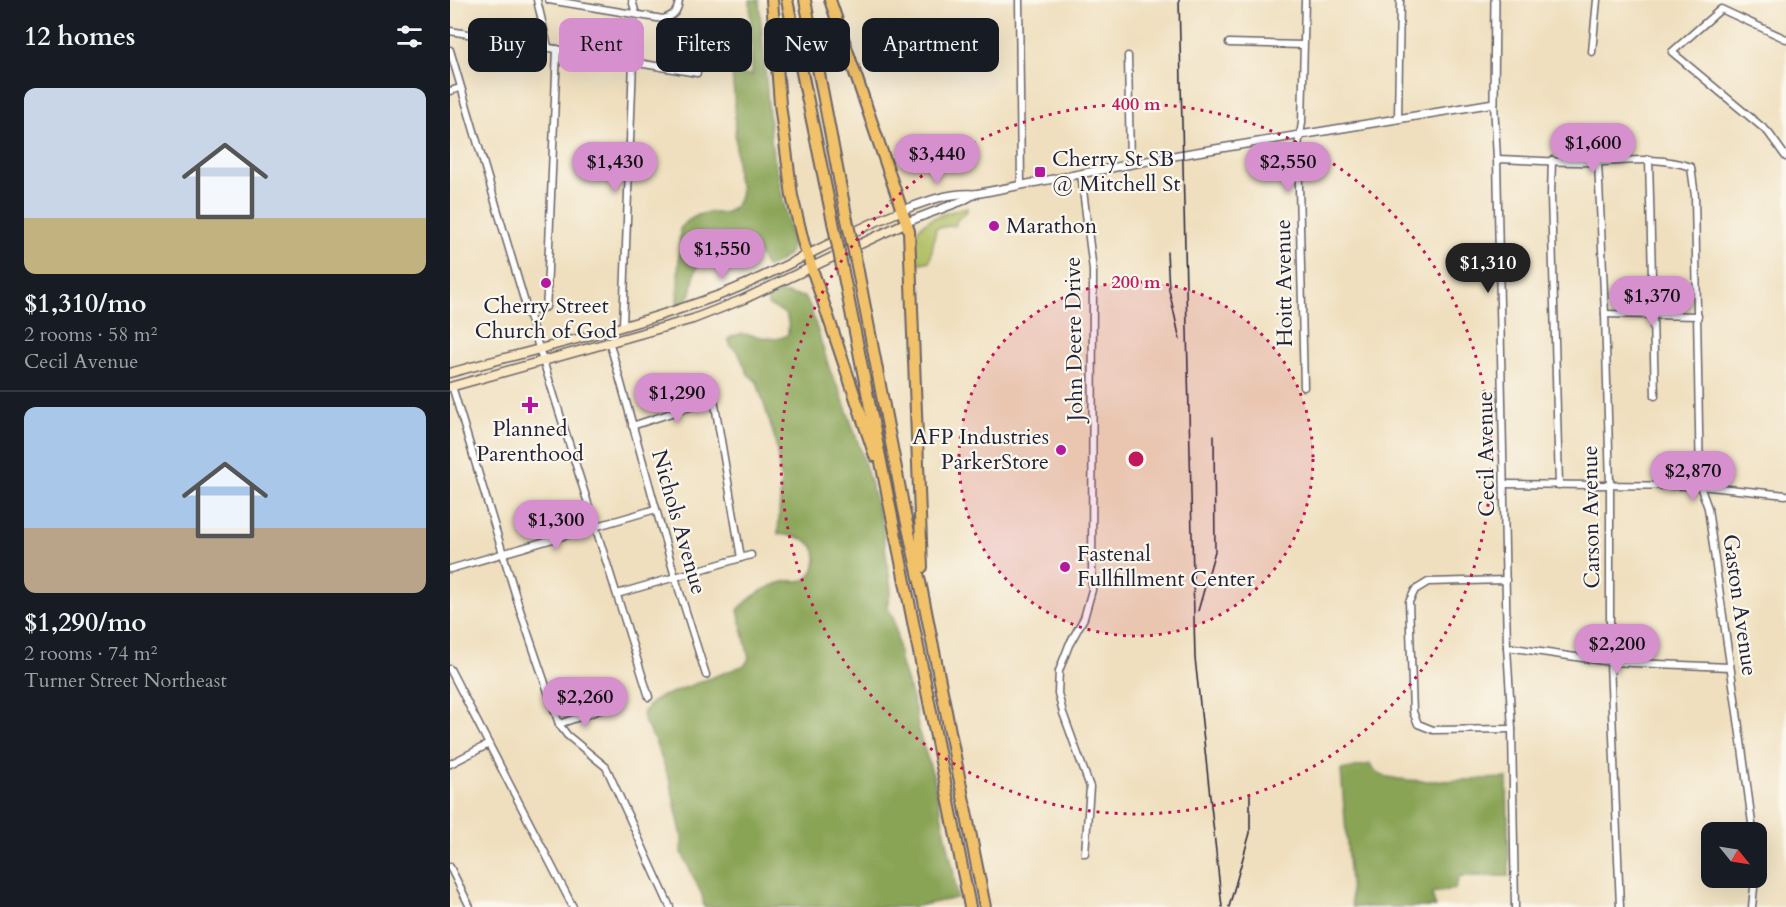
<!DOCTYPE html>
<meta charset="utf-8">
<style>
:root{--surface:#171b24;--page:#242831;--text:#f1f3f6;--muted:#9ea1a6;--line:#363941;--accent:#d690ce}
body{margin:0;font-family:Cardo,serif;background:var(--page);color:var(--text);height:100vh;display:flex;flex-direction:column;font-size:22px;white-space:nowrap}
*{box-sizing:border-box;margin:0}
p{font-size:20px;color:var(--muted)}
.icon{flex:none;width:33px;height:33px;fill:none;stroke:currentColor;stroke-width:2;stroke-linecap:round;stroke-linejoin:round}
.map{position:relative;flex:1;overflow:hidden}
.sheet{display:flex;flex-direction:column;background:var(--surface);width:450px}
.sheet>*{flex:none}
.banner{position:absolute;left:18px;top:18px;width:570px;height:54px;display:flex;gap:12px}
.needle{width:39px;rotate:120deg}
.tools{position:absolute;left:1251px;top:822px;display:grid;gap:12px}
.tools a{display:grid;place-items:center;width:66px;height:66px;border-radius:12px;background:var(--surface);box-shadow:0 6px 24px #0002;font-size:30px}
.price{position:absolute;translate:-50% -51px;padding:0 14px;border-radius:21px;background:var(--accent);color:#111;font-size:20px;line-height:39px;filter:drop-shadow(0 2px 3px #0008)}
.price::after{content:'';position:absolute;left:50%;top:36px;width:18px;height:14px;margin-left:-9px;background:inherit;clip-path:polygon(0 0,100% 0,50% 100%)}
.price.current{background:#222;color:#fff}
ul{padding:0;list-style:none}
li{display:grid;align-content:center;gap:12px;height:318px;padding:0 24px}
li+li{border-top:2px solid var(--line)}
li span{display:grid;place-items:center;height:186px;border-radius:12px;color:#555}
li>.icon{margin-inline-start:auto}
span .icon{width:108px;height:108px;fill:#fffc;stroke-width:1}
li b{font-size:26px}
h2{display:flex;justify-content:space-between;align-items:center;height:72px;padding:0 24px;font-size:26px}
.chip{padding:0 21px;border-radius:12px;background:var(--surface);box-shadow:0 6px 24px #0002;font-size:21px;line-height:54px}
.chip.current{background:var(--accent);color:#111}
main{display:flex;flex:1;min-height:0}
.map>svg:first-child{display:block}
</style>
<main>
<section class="sheet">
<h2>12 homes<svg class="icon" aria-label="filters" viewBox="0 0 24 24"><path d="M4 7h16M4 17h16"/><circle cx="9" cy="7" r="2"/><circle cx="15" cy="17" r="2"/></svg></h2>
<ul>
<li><span style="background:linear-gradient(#c9d6e8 70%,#c2b280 0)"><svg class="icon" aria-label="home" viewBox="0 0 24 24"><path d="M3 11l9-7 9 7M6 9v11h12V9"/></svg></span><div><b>$1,310/mo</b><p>2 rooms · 58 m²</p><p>Cecil Avenue</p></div></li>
<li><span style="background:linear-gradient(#a9c7e8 65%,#b9a48a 0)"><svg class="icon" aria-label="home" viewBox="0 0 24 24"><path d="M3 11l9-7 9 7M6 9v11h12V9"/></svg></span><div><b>$1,290/mo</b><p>2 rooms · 74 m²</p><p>Turner Street Northeast</p></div></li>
</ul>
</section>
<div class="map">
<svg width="1336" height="907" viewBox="0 0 1336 907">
<rect width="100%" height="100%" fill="#fbf7ec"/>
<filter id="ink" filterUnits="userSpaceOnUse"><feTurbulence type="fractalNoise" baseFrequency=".0167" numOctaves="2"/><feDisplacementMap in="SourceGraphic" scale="12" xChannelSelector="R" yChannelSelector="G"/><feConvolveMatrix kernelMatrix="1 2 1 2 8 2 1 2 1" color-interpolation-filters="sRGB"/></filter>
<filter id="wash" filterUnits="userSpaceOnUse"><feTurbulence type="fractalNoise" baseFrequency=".008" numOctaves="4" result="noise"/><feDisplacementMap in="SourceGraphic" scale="24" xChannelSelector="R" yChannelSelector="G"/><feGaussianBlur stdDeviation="1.35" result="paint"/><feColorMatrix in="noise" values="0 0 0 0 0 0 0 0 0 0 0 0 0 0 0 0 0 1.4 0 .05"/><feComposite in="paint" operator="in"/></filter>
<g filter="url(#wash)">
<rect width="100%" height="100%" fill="#efdfbe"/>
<path fill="#aebc5f" stroke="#686f4d" stroke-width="1.5" d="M513,208H517V211L506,221V225L486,228L480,261L464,264C464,256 463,248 464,240C466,219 496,214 513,208Z"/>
<g fill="#8aa456" stroke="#566348" stroke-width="1.5">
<path d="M300,0H309L322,149L342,240L341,251C334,258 326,266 316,267L306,248C301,247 296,246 291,246C283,246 252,258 248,266C238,282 249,298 227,305L230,229C236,220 248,214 259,212C264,212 269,214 274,213C289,209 295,191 287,178L284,94L282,73L302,75Z"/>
<path d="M332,293L354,297L360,306L380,371L390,391L412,454L432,523L441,590L437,606L444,620L451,664L465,708L469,733L483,775L504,874L507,898L463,907H254L252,895L232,853V837L220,782L206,743L194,721L193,714L198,706L208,698L295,665L299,658L288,610C301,596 318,585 337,581C344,580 353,583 359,577C363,572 366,565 366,559C367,538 345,536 328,534L331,481L325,439L307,382L298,374L288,352L281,346L278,339C296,325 322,348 338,334C340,312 335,313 318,305L317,298Z"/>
<path d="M920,764C925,771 929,776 938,777C973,785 1021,779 1057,778L1059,876H1010L1005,889L982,893L985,907H902L891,770Z"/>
</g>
</g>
<g filter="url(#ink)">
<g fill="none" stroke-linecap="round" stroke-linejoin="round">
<defs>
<g id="minor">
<polyline points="87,0 98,47"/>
<path d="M99,0L213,19C224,16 228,11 229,0"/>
<polyline points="182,0 186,14"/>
<polyline points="569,0 571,185"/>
<polyline points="0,31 247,73"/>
<polyline points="1336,39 1271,9 1222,52 1318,132 1336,157"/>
<polyline points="779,43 853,45"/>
<polyline points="0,50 78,313 199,697"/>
<polyline points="1142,52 1147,0"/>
<polyline points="678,56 680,164"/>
<polyline points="0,91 10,88"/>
<polyline points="1044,103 1047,159 1057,647 1062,729 1065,907"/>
<polyline points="948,119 950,0"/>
<path d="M1047,159C1081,160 1116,163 1149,162C1183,161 1207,156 1241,167L1245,196L1250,486L1258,508C1272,616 1290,724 1303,832"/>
<polyline points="1199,159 1205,396"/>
<polyline points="1102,160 1101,195 1109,485"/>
<polyline points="1148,162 1155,314 1160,485 1160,662 1170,907"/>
<polyline points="631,174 643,270 642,590 634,618 619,645 609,671 608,693 613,713 640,787 635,853"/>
<polyline points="78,313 96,307 97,294 107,49"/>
<polyline points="1155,314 1248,316"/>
<polyline points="173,325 183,62"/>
<polyline points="160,344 225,577 256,675"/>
<polyline points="2,386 71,613 109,724 117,735 156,767 220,907"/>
<polyline points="854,387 848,146 852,123 855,0"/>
<polyline points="182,426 264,399 291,558"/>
<polyline points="1054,484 1250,486 1336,495"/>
<polyline points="0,569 206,509"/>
<polyline points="1056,580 978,582 965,590 959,602 963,712 968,724 983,730 1062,729"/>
<polyline points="167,594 301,555"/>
<polyline points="1057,647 1160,662 1279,667"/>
<polyline points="0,669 123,907"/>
<polyline points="109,724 153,709"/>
<polyline points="0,764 39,744"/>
<polyline points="0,867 20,907"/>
<polyline points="1302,907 1305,878"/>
</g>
<g id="tertiary">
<path d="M453,210C477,201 500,192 525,194L729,155L1044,103L1045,0"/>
<polyline points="457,222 512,201 525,194"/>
</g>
<g id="secondary">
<path d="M0,373C89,348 180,328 267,296C331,272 390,235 453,210"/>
<polyline points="0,387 243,319 294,299 457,222"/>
</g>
<g id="motorway">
<polyline points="322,0 330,104 342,196 354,245 425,456"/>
<polyline points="337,0 383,222"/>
<polyline points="355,0 396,215"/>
<polyline points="380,0 459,231 472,567"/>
<polyline points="407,266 454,510 472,591 535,907"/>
<polyline points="393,272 520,907"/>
</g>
</defs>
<use href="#minor" stroke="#6a6469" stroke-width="9"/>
<use href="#tertiary" stroke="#6a6469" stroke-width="10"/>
<use href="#secondary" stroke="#6a6469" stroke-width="11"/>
<use href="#motorway" stroke="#6a6469" stroke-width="14"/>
<use href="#minor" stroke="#fff" stroke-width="6"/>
<use href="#tertiary" stroke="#fff" stroke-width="7"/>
<use href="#secondary" stroke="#fae7c3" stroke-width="8"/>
<use href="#motorway" stroke="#f2c26a" stroke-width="10"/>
<g stroke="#22223b" stroke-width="1.5">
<polyline points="729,0 745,658 772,907"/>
<polyline points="717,252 719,290 730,340"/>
<polyline points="748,611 765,551 764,435"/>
<polyline points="779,907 800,833 800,794"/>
</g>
<defs>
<g id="motorway-bridge">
<polyline points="396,215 407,266"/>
<polyline points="383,222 393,272"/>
</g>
</defs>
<use href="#motorway-bridge" stroke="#6a6469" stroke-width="14" stroke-linecap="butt"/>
<use href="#motorway-bridge" stroke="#f2c26a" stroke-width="10"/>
</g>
</g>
<circle cx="686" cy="459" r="177" fill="#c2185b" fill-opacity=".12"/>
<g fill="none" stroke="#c2185b" stroke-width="3" stroke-dasharray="3 6">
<circle cx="686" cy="459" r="177"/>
<circle cx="686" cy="459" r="355"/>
</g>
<g fill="#b5179e" stroke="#fbf7ec" stroke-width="2">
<rect x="584" y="166" width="12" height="12" rx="3"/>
<circle cx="544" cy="226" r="6"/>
<circle cx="96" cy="283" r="6"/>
<path d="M77 396h6v6h6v6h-6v6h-6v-6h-6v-6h6z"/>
<circle cx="611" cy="450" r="6"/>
<circle cx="615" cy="567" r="6"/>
</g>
<g text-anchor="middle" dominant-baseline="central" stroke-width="4.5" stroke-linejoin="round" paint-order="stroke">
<g font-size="22" fill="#22223b" stroke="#fbf7ec" text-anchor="start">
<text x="602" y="159">Cherry St SB<tspan x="602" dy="25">@ Mitchell St</tspan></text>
<text x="556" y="226">Marathon</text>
<text x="96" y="306" text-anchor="middle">Cherry Street<tspan x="96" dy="25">Church of God</tspan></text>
<text x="80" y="429" text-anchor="middle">Planned<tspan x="80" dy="25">Parenthood</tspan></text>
<text x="599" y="437" text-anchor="end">AFP Industries<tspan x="599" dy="25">ParkerStore</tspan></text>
<text x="627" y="554">Fastenal<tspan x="627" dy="25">Fullfillment Center</tspan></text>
</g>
<g font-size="22" fill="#22223b" stroke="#fbf7ec">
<text transform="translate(834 283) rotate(-91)">Hoitt Avenue</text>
<text transform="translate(624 339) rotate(-91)">John Deere Drive</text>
<text transform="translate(1036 454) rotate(-91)">Cecil Avenue</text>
<text transform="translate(1141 517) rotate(-91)">Carson Avenue</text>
<text transform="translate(229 522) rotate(74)">Nichols Avenue</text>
<text transform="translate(1290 605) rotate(82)">Gaston Avenue</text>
</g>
</g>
<circle cx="686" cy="459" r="9" fill="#c2185b" stroke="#fbf7ec" stroke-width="3"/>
<g font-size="18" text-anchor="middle" font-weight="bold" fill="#c2185b" stroke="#fbf7ec" stroke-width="4.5" stroke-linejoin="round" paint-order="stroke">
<text x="686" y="110">400 m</text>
<text x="686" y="288">200 m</text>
</g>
</svg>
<div class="tools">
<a><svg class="needle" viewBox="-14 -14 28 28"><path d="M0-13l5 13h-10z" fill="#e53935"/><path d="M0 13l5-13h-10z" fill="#9ea1a6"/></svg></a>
</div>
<b class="price" style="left:1143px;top:174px">$1,600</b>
<b class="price" style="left:487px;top:185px">$3,440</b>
<b class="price" style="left:165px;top:193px">$1,430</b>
<b class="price" style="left:838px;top:193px">$2,550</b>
<b class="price" style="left:272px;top:280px">$1,550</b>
<b class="price current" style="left:1038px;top:294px">$1,310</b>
<b class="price" style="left:1202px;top:327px">$1,370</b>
<b class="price" style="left:227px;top:424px">$1,290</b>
<b class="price" style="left:1243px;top:502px">$2,870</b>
<b class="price" style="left:106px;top:551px">$1,300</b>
<b class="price" style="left:1167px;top:675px">$2,200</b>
<b class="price" style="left:135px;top:728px">$2,260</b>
<div class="banner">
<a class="chip">Buy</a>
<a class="chip current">Rent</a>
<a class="chip">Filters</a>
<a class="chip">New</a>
<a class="chip">Apartment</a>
</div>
</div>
</main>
